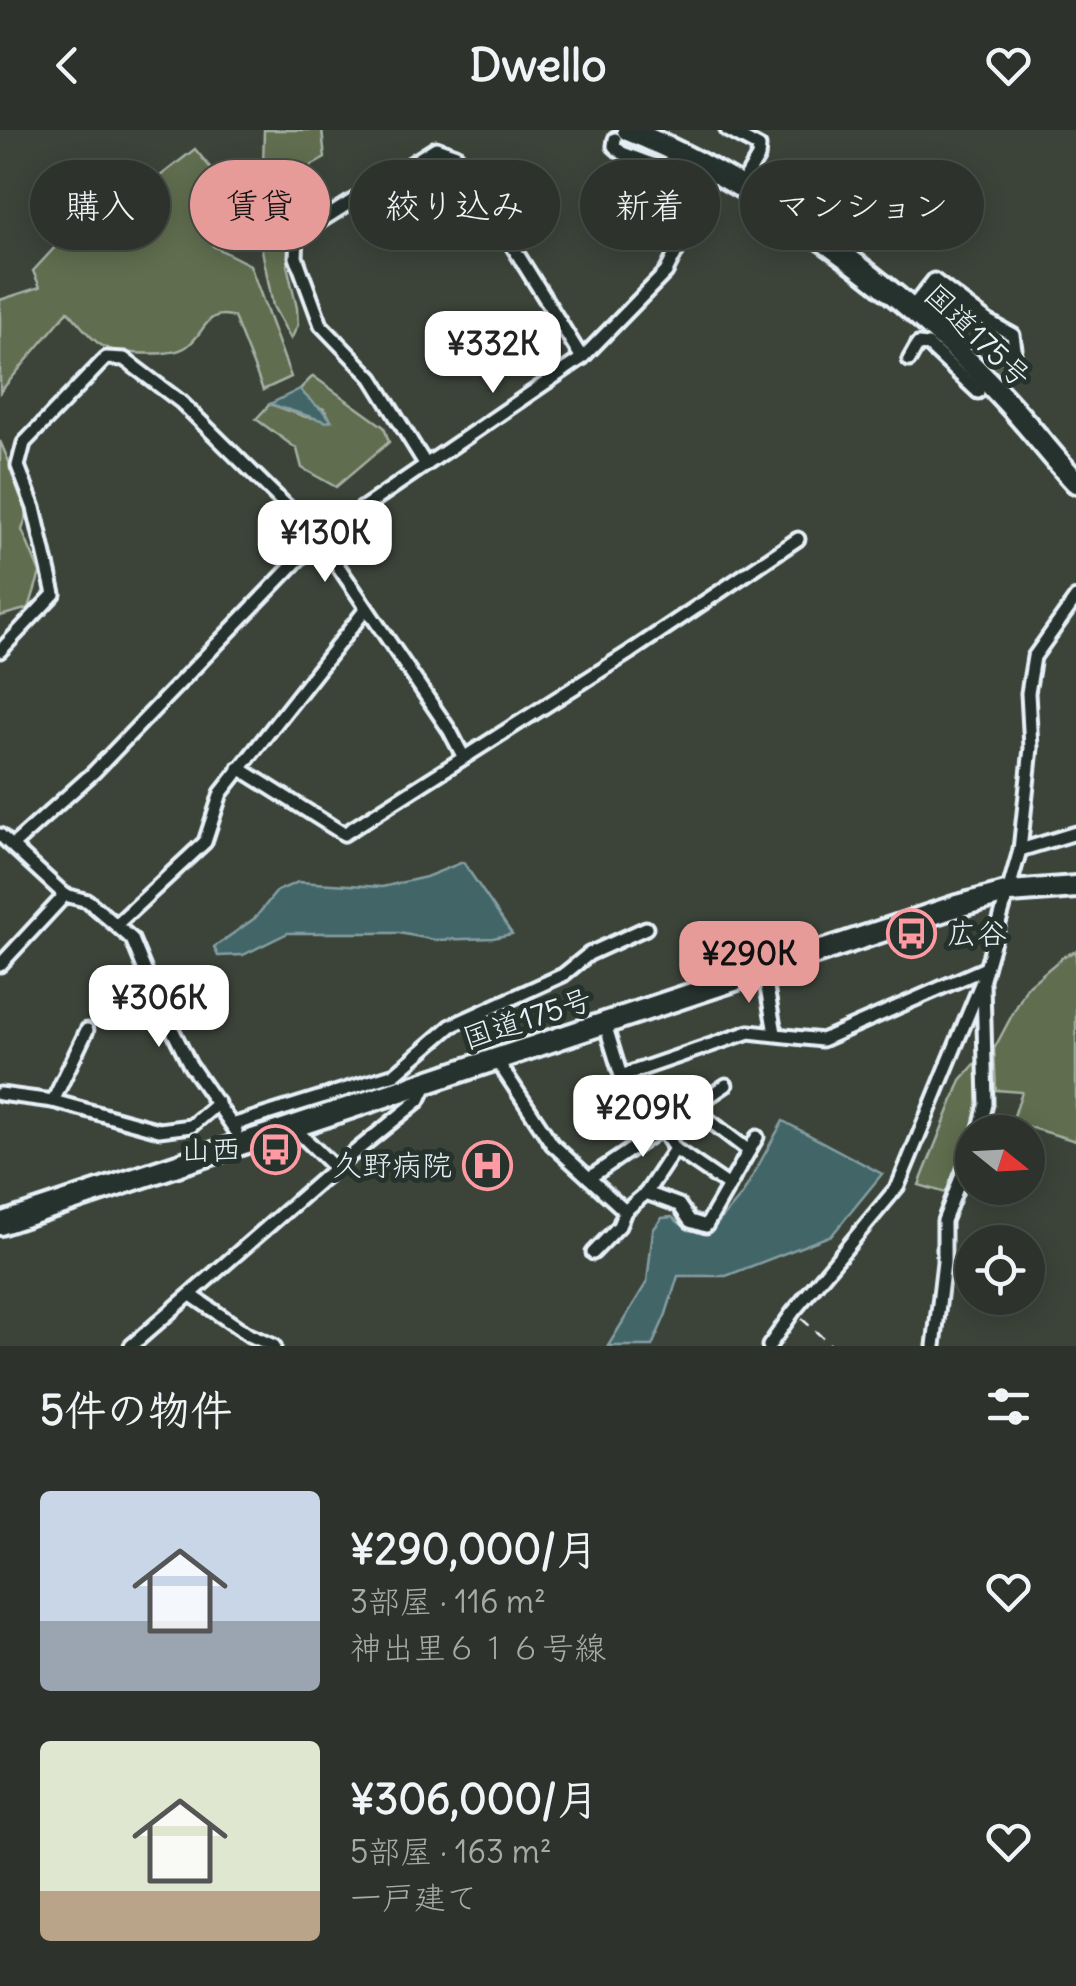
<!DOCTYPE html>
<html lang="ja">
<meta charset="utf-8">
<style>
:root{--surface:#2d332c;--page:#353b34;--text:#f1f3f6;--muted:#a7aaa9;--line:#484e48;--accent:#e69b98}
body{margin:0;font-family:Delius,"Klee One",sans-serif;background:var(--page);color:var(--text);height:100vh;display:flex;flex-direction:column;font-size:38px;white-space:nowrap}
*{box-sizing:border-box;margin:0}
p{font-size:32px;color:var(--muted)}
.icon{flex:none;width:55px;height:55px;fill:none;stroke:currentColor;stroke-width:2;stroke-linecap:round;stroke-linejoin:round}
.map{position:relative;height:1216px;overflow:hidden}
.details{display:flex;flex-direction:column;background:var(--surface);flex:1}
.details>*{flex:none}
.guide{position:absolute;left:30px;top:30px;width:1018px;height:90px;display:flex;gap:20px}
.needle{width:65px;rotate:108deg}
.tools{position:absolute;left:955px;top:985px;display:grid;gap:20px}
.tools a{display:grid;place-items:center;width:90px;height:90px;border-radius:50%;background:var(--surface);box-shadow:0 5px 25px #0003,0 0 0 2px var(--line);font-size:50px}
.price{position:absolute;translate:-50% -85px;padding:0 22px;border-radius:20px;background:#fff;color:#222;font-size:32px;line-height:65px;filter:drop-shadow(0 2px 5px #0008)}
.price::after{content:'';position:absolute;left:50%;top:60px;width:30px;height:22px;margin-left:-15px;background:inherit;clip-path:polygon(0 0,100% 0,50% 100%)}
.price.active{background:var(--accent);color:#111}
ul{padding:0;list-style:none}
li{display:flex;align-items:center;gap:30px;height:250px;padding:0 40px}
li span{display:grid;place-items:center;flex:none;width:280px;height:200px;border-radius:10px;color:#555}
li>.icon{margin-inline-start:auto}
span .icon{width:120px;height:120px;fill:#fffc;stroke-width:1}
li b{font-size:42px}
h2{display:flex;justify-content:space-between;align-items:center;height:120px;padding:0 40px;font-size:42px}
.pill{padding:0 35px;border-radius:45px;background:var(--surface);box-shadow:0 5px 25px #0003,0 0 0 2px var(--line);font-size:35px;line-height:90px}
.pill.active{background:var(--accent);color:#111}
header{display:flex;justify-content:space-between;align-items:center;height:130px;padding:0 40px;background:var(--surface);font-size:45px;font-weight:800}
.map>svg:first-child{display:block}
</style>
<header><svg class="icon" aria-label="back" viewBox="0 0 24 24"><path d="M15 5l-7 7 7 7"/></svg>Dwello<svg class="icon" aria-label="heart" viewBox="0 0 24 24"><path d="M12 20l-8-8c-3-5 5-10 8-4 3-6 11-1 8 4z"/></svg></header>
<div class="map">
<svg width="1076" height="1216" viewBox="0 0 1076 1216">
<rect width="100%" height="100%" fill="#3c443a"/>
<filter id="ink" filterUnits="userSpaceOnUse"><feTurbulence type="fractalNoise" baseFrequency=".01" numOctaves="2"/><feDisplacementMap in="SourceGraphic" scale="20" xChannelSelector="R" yChannelSelector="G"/><feConvolveMatrix kernelMatrix="1 2 1 2 8 2 1 2 1" color-interpolation-filters="sRGB"/></filter>
<g filter="url(#ink)">
<g fill="#606e50" stroke="#a4b0a4" stroke-width="2.5">
<polygon points="264,0 322,0 325,28 311,36 299,52 296,90 287,135 297,178 298,195 291,209 273,176 255,84 263,37"/>
<path d="M195,19L218,47L213,116L250,135L291,247L263,260L234,187C205,177 205,205 186,217C171,227 115,225 101,215C88,207 78,191 68,181L0,262V170L40,157L33,141L129,37L146,57Z"/>
<polygon points="313,246 384,297 389,312 336,357 302,338 297,319 256,289 270,274 306,287 331,290 324,279 311,274 300,259"/>
<polygon points="0,311 29,378 22,400 40,443 29,478 0,486"/>
<polygon points="1076,821 1076,1011 1012,992 1022,962 996,960 994,919 1027,857 1064,826"/>
<polygon points="980,928 981,977 946,1063 919,1055 961,950"/>
</g>
<g fill="#436668" stroke="#859ea2" stroke-width="2.5">
<path d="M300,259C311,274 321,276 331,290L327,292L270,274Z"/>
<polygon points="463,732 512,804 493,808 435,810 399,803 288,803 243,825 218,826 214,817 255,788 277,761 298,752 382,757 426,747"/>
<polygon points="783,991 882,1044 832,1105 726,1146 678,1146 666,1184 652,1216 608,1216 647,1152 653,1100 662,1088 672,1087 688,1100 710,1102 742,1065"/>
</g>
<g fill="none" stroke-linecap="round" stroke-linejoin="round">
<polyline stroke="#565e56" stroke-width="11" stroke-dasharray="11 5.5" stroke-linecap="butt" points="985,254 1009,227"/>
<defs>
<g id="street">
<polyline points="727,0 759,17 758,27 740,58"/>
<polyline points="911,179 934,150 988,191 1013,205 1015,219 1009,227"/>
<polyline points="909,230 918,214 928,215 978,262"/>
<polyline points="426,335 372,248 321,195 296,127 297,106 436,18 456,25 582,228"/>
<polyline points="0,521 54,464 34,378 18,336 24,313 106,228 124,229 181,272 319,408 450,601 463,626"/>
<polyline points="239,638 344,704 630,522 798,409"/>
<polyline points="0,705 65,765 88,771 132,809 155,865 190,935 236,1001"/>
<polyline points="13,715 94,642 319,408 582,228 666,142 686,103 695,72 694,50 622,23 614,16 615,9"/>
<polyline points="1020,720 1076,703"/>
<polyline points="117,794 205,712 221,663 366,479"/>
<polyline points="0,835 65,765"/>
<polyline points="764,841 775,903"/>
<polyline points="605,894 621,946 749,902 822,910 986,838"/>
<polyline points="496,929 552,1014 625,1081 619,1096 593,1123"/>
<polyline points="0,964 53,971 159,1000 191,996 218,973"/>
<polyline points="53,971 87,900"/>
<polyline points="693,978 749,1021"/>
<polyline points="232,995 395,944 451,896 563,845 589,824 646,798"/>
<polyline points="293,997 335,1038"/>
<polyline points="662,999 675,1019 729,1056"/>
<polyline points="979,1002 986,974 983,853"/>
<polyline points="589,1048 726,955"/>
<polyline points="646,1063 675,1019"/>
<polyline points="625,1081 646,1063 679,1075 690,1091 706,1096 757,1007"/>
<polyline points="191,1165 249,1205 274,1216"/>
<polyline points="131,1216 335,1038 419,970 427,953"/>
<polyline points="769,1216 793,1182 898,1056 959,907 983,849 1020,720 1031,618 1028,563 1034,527 1076,468"/>
<polyline points="934,1216 944,1132 944,1091 972,1019"/>
</g>
<g id="highway">
<path d="M628,0C762,55 909,164 1006,271C1030,297 1052,326 1076,352"/>
<polyline points="0,1094 957,776 1010,762 1076,757"/>
</g>
</defs>
<use href="#street" stroke="#e8f1f8" stroke-width="19"/>
<use href="#highway" stroke="#e8f1f8" stroke-width="28"/>
<polyline stroke="#e8f1f8" stroke-width="2.5" stroke-dasharray="10 8" stroke-linecap="butt" points="802,1189 832,1216"/>
<use href="#street" stroke="#26332d" stroke-width="11"/>
<use href="#highway" stroke="#26332d" stroke-width="20"/>
</g>
</g>
<defs>
<symbol id="bus-ring" viewBox="-11 -11 22 22"><circle r="9.5" fill="#26332d" stroke="#ff9aa2" stroke-width="1.5"/><path d="M-5-6H5V4H4V6H2V4H-2V6H-4V4H-5ZM-3.5-4V0h7V-4ZM-3.5 1.2v1.5H-2V1.2ZM2 1.2v1.5H3.5V1.2Z" fill="#ff9aa2"/></symbol>
<symbol id="hospital-ring" viewBox="-11 -11 22 22"><circle r="9.5" fill="#26332d" stroke="#ff9aa2" stroke-width="1.5"/><path d="M-5-5h3v3.5h4V-5h3V5h-3V1.5h-4V5h-3Z" fill="#ff9aa2"/></symbol>
</defs>
<g fill-rule="evenodd">
<use href="#bus-ring" x="884" y="776" width="55" height="55"/>
<use href="#bus-ring" x="248" y="992" width="55" height="55"/>
<use href="#hospital-ring" x="460" y="1008" width="55" height="55"/>
</g>
<g text-anchor="middle" dominant-baseline="central" stroke-width="10" stroke-linejoin="round" paint-order="stroke">
<g font-size="30" fill="#e8f1f8" stroke="#26332d">
<text transform="translate(978 205) rotate(44)">国道175号</text>
<text transform="translate(527 888) rotate(-18)">国道175号</text>
</g>
<g font-size="30" fill="#e8f1f8" stroke="#26332d" text-anchor="end">
<text x="947" y="803" text-anchor="start">広谷</text>
<text x="241" y="1019">山西</text>
<text x="452" y="1035">久野病院</text>
</g>
</g>
</svg>
<div class="tools">
<a><svg class="needle" viewBox="-14 -14 28 28"><path d="M0-13l5 13h-10z" fill="#e53935"/><path d="M0 13l5-13h-10z" fill="#a7aaa9"/></svg></a>
<a><svg class="icon" aria-label="locate" viewBox="0 0 24 24"><circle cx="12" cy="12" r="6"/><path d="M12 2v4M12 18v4M2 12h4M18 12h4"/></svg></a>
</div>
<b class="price" style="left:493px;top:266px">¥332K</b>
<b class="price" style="left:325px;top:455px">¥130K</b>
<b class="price active" style="left:749px;top:876px">¥290K</b>
<b class="price" style="left:159px;top:920px">¥306K</b>
<b class="price" style="left:643px;top:1030px">¥209K</b>
<div class="guide">
<a class="pill">購入</a>
<a class="pill active">賃貸</a>
<a class="pill">絞り込み</a>
<a class="pill">新着</a>
<a class="pill">マンション</a>
</div>
</div>
<section class="details">
<h2>5件の物件<svg class="icon" aria-label="filters" viewBox="0 0 24 24"><path d="M4 7h16M4 17h16"/><circle cx="9" cy="7" r="2"/><circle cx="15" cy="17" r="2"/></svg></h2>
<ul>
<li><span style="background:linear-gradient(#c9d6e8 65%,#9aa5b1 0)"><svg class="icon" aria-label="home" viewBox="0 0 24 24"><path d="M3 11l9-7 9 7M6 9v11h12V9"/></svg></span><div><b>¥290,000/月</b><p>3部屋 · 116 m²</p><p>神出里６１６号線</p></div><svg class="icon" aria-label="heart" viewBox="0 0 24 24"><path d="M12 20l-8-8c-3-5 5-10 8-4 3-6 11-1 8 4z"/></svg></li>
<li><span style="background:linear-gradient(#dfe7d0 75%,#b9a48a 0)"><svg class="icon" aria-label="home" viewBox="0 0 24 24"><path d="M3 11l9-7 9 7M6 9v11h12V9"/></svg></span><div><b>¥306,000/月</b><p>5部屋 · 163 m²</p><p>一戸建て</p></div><svg class="icon" aria-label="heart" viewBox="0 0 24 24"><path d="M12 20l-8-8c-3-5 5-10 8-4 3-6 11-1 8 4z"/></svg></li>
</ul>
</section>
